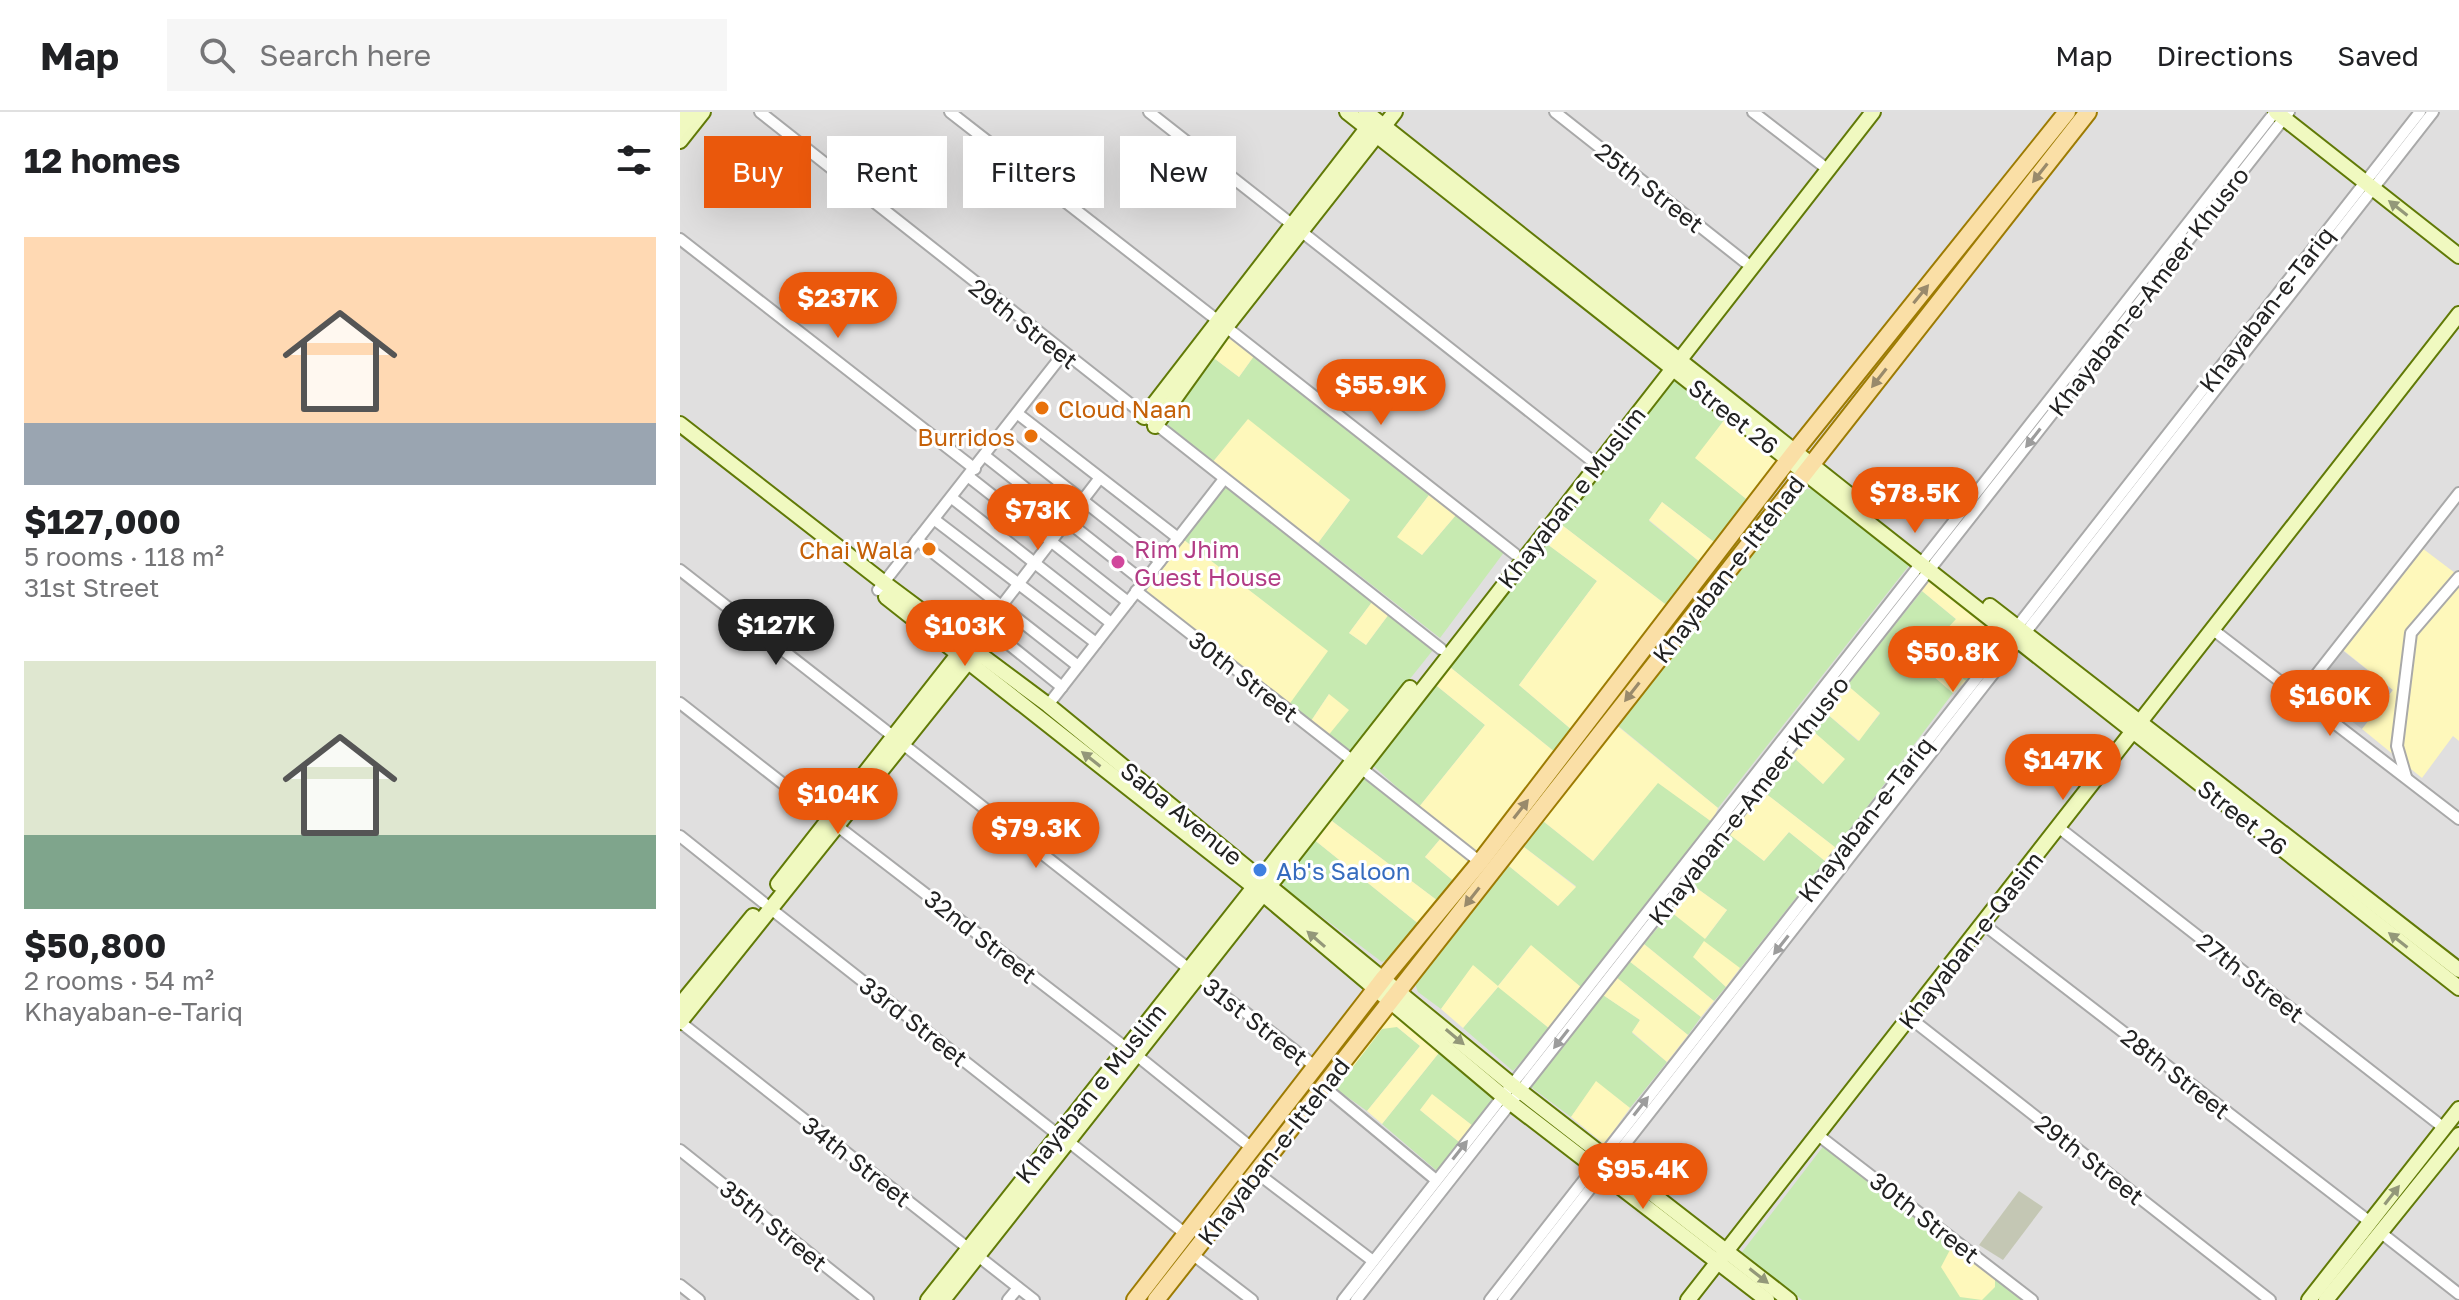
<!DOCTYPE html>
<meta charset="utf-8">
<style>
:root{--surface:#fff;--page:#f6f6f6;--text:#202124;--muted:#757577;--line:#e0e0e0;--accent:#ea580c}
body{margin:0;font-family:"Golos Text",sans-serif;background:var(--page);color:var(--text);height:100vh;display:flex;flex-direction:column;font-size:30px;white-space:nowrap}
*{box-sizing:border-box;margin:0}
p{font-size:26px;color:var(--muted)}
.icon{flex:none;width:44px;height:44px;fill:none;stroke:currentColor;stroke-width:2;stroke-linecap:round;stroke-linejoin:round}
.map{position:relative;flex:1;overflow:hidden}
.side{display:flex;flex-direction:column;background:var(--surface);width:680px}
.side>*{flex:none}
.top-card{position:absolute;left:24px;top:24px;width:760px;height:72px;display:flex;gap:16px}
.price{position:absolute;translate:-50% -68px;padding:0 18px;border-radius:28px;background:var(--accent);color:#fff;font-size:26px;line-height:52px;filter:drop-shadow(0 2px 4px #0008)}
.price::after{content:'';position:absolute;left:50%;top:48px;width:24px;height:18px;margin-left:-12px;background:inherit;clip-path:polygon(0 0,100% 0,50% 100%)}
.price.current{background:#222;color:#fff}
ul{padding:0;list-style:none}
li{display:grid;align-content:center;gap:16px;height:424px;padding:0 24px}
li span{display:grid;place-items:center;height:248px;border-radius:0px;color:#555}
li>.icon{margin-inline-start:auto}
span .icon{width:144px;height:144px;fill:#fffc;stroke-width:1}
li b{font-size:34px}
h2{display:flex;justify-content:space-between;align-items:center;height:96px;padding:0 24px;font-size:34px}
.pill{padding:0 28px;border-radius:0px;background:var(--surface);box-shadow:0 8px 32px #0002;font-size:28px;line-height:72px}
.pill.current{background:var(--accent);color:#fff}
header{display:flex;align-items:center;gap:48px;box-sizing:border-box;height:112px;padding:0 40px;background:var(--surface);border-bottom:2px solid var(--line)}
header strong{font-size:38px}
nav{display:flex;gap:44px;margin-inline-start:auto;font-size:28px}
.search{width:560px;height:72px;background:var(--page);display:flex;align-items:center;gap:20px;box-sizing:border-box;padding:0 28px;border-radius:0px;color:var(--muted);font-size:30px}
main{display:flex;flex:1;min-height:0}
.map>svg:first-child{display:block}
</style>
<header>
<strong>Map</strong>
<div class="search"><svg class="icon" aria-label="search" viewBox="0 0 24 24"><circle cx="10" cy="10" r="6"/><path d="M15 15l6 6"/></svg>Search here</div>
<nav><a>Map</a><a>Directions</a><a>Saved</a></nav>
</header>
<main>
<section class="side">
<h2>12 homes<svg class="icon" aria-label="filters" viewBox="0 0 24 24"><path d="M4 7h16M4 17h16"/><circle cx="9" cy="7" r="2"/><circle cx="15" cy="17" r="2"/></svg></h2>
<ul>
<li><span style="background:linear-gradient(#ffd9b3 75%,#9aa5b1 0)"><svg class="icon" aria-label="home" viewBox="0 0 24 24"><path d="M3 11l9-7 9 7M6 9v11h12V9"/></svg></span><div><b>$127,000</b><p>5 rooms · 118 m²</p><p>31st Street</p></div></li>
<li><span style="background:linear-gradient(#dfe7d0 70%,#7fa58c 0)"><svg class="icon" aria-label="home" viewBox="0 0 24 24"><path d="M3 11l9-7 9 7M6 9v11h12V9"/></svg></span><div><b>$50,800</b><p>2 rooms · 54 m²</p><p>Khayaban-e-Tariq</p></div></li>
</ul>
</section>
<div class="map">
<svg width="1779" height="1188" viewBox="0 0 1779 1188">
<rect width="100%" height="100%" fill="#f2f0e9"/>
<rect fill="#e0dfdf" x="0" y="0" width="1779" height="1188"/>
<polygon fill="#d0d0d0" points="1662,538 1713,578 1682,617 1635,582 1635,574"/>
<polygon fill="#c4c7b4" points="1339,1079 1363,1095 1323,1148 1299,1133"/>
<g fill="#c7eab1">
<polygon points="531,244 559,265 574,244 749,383 718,424 742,443 776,403 825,439 760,526 638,431 670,388 568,308 532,351 480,313"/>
<polygon points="994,264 1045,307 1016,346 1070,390 1038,433 982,390 969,409 1021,451 989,495 878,410"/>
<polygon points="544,373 692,490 669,521 686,533 709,502 753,538 670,642 647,625 649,582 631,609 608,594 610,510 504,428"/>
<polygon points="1125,377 1135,377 1231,451 1038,696 936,612"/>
<polygon points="863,429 917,469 839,573 892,618 876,641 765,551"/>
<polygon points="1242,479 1277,508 1264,520 1302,550 1286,569 1251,539 1239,552 1273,581 1156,736 1085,681 1112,644 1143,672 1164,647 1134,620 1146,601 1178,629 1200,602 1167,573"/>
<polygon points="752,570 805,613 739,695 690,651"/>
<polygon points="680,663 761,726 745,745 776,771 758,789 648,706"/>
<polygon points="978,670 1032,710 902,876 850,834 818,874 870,917 833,959 783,916 818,875 793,854 761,897 738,880 734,869 829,754 878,794 896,774 844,735 863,709 913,749"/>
<polygon points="1109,720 1145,749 1059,858 1014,845 1046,875 1034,889 964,832 991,800 1026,826 1047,798 1011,772 1049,722 1084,749"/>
<polygon points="632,726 740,813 713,845 702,850 605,777 601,765"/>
<polygon points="949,849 1021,905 1008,923 936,865"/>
<polygon points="923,883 960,908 952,921 987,950 950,996 916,970 891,1005 851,975"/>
<polygon points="710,914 717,915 740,934 687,999 656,977 702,916"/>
<polygon points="762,937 818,983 793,1014 752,983 740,998 779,1030 757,1059 702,1012"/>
<polygon points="1145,1032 1346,1188 1122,1188 1062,1140"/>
</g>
<g fill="#fef8bb">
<polygon points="547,221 574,244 559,265 531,244"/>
<polygon points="568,307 670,388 638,431 532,351"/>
<polygon points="1045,307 1101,349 1070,390 1015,346"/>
<polygon points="749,383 776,403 742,443 717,425"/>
<polygon points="982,390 1038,433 1021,451 969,408"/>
<polygon points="878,410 989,495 892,618 839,573 917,469 863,429"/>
<polygon points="504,428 648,539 608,594 464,482"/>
<polygon points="1742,436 1779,464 1779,629 1773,624 1742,666 1682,617 1713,578 1663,538"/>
<polygon points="1252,463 1326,523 1302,550 1264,520 1276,507 1242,479"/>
<polygon points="692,490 709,502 686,533 669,521"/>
<polygon points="1251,539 1286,569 1273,581 1239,552"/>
<polygon points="765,551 876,641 795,742 739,695 805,613 752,570"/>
<polygon points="1167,573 1200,601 1179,629 1146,601"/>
<polygon points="649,582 669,598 647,625 631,609"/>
<polygon points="935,612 1038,696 1032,710 978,671 913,749 863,709"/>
<polygon points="1134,620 1165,647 1143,672 1112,644"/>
<polygon points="1085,681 1156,736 1145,749 1109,720 1084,749 1049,722"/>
<polygon points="648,706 758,789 740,813 632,726"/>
<polygon points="761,726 791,747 776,771 745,745"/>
<polygon points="844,735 896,775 878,794 829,754"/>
<polygon points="1011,772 1047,798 1025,827 991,800"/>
<polygon points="1024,829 1060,856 1046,875 1013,845"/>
<polygon points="964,832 1034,889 1021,905 949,849"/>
<polygon points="851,833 902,876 870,917 818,875 783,916 761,897 793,853 818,874"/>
<polygon points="936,865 1008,923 987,950 952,920 960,908 923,883"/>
<polygon points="711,897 762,937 702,1012 687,999 740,934 717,915 702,917 656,977 651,973"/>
<polygon points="916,969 950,996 924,1032 891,1005"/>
<polygon points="752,982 793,1014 779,1030 740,998"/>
<polygon points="1273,1132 1315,1164 1315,1175 1302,1188 1280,1185 1261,1155"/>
</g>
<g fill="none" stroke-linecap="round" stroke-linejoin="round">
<defs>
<g id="street">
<polyline points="80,0 761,537"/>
<polyline points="270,0 537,208"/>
<polyline points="469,0 614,114"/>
<polyline points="875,0 1065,150"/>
<polyline points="1073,0 1142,53"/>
<polyline points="622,120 911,348"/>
<polyline points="0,127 295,357"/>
<polyline points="546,215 835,442"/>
<polyline points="338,302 498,426"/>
<polyline points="321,324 480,449"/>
<polyline points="305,344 464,470"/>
<polyline points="289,365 448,490"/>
<polyline points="272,386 431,511"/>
<polyline points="255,408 416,531"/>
<polyline points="237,428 398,554"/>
<polyline points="0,458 214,625"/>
<polyline points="198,478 383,242"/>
<polyline points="456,479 673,649"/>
<polyline points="306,514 382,575"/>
<polyline points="1532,517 1779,707"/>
<polyline points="295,540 296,528 306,514 419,367"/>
<polyline points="1621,582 1779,381"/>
<polyline points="0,591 148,707"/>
<polyline points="368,593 544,367"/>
<polyline points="224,633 509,857"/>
<polyline points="681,656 800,750"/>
<polyline points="1726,665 1717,634 1731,521 1779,465"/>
<polyline points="156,713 446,936"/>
<polyline points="1378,715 1764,1016"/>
<polyline points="0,724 84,791"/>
<polyline points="91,797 377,1022"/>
<polyline points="1303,812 1690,1110"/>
<polyline points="517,863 636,955"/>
<polyline points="1230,906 1590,1188"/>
<polyline points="0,910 354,1188"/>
<polyline points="455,942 573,1037"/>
<polyline points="644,975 756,1068"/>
<polyline points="1138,1023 1352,1188"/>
<polyline points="389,1030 507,1123"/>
<polyline points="0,1038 188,1188"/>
<polyline points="577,1061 693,1149"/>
<polyline points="1700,1120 1779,1182"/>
<polyline points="512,1142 572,1188"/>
<polyline points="0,1173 19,1188"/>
<polyline points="328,1188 338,1176"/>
<polyline points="663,1188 1595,0"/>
<polyline points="676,1188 1609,0"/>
<polyline points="810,1188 1740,0"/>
<polyline points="823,1188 1753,0"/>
</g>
<g id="secondary">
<polyline points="667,0 1779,876"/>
<polyline points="686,0 1181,392"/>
<polyline points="1596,0 1779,144"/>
<polyline points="0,11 8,0"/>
<polyline points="0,29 23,0"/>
<polyline points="464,305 691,11"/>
<polyline points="0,312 203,470 368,593 831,972 1109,1188"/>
<polyline points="475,314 546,215 715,0"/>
<polyline points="206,485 583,782 831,991 1087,1188"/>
<polyline points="1310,494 1779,858"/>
<polyline points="582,765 730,576"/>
<polyline points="98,772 283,536"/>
<polyline points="591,772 1193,0"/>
<polyline points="0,893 73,804"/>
<polyline points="0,910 292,545"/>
<polyline points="248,1188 574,775"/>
<polyline points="263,1188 583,782"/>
<polyline points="1008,1188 1779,202"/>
<polyline points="1629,1188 1779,997"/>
<polyline points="1646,1188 1779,1023"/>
</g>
<g id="primary">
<polyline points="455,1188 704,866 800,750 1116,338 1387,0"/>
<polyline points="476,1188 1408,0"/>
</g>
</defs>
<use href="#street" stroke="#a9a9a9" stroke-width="14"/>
<use href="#secondary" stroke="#617a07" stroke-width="18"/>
<use href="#primary" stroke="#9d7b03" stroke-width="20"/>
<use href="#street" stroke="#fff" stroke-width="10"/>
<use href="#secondary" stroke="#f0f9c0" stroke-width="14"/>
<use href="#primary" stroke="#fadfa6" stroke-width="16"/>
</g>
<defs><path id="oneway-solid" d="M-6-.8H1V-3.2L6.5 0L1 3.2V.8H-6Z" transform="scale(2)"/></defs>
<g fill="#998a6b">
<use href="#oneway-solid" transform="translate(1360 61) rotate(128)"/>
<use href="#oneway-solid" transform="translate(1241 182) rotate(-51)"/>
<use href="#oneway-solid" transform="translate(1199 266) rotate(128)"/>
<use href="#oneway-solid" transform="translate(952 580) rotate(128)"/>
<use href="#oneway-solid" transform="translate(841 697) rotate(-52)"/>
<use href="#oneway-solid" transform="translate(792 785) rotate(128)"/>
</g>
<g fill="#939879">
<use href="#oneway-solid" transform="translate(1718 96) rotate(-142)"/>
<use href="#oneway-solid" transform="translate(411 647) rotate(-142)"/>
<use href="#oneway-solid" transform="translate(636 827) rotate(-139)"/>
<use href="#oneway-solid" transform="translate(1718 828) rotate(-142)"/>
<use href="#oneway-solid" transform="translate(775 925) rotate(40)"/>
<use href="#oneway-solid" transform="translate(1712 1083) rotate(-52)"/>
<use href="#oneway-solid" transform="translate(1079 1164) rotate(38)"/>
</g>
<g fill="#9c9c9c">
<use href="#oneway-solid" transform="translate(1353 326) rotate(128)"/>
<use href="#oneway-solid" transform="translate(1101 833) rotate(128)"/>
<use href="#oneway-solid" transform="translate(881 927) rotate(128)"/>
<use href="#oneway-solid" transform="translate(961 994) rotate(-52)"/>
<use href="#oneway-solid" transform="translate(780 1038) rotate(-52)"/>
</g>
<g fill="#e8710a" stroke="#fff" stroke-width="3">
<circle cx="362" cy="296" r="8"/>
<circle cx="351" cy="324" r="8"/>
<circle cx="249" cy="437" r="8"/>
</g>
<circle fill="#d1479c" stroke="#fff" stroke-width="3" cx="438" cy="450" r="8"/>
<circle fill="#3f7fe0" stroke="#fff" stroke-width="3" cx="580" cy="758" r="8"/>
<g text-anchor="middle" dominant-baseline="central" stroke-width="6" stroke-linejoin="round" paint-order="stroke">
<g font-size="24" fill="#222" stroke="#fff">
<text transform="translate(970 75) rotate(38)">25th Street</text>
<text transform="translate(1468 179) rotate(-52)">Khayaban-e-Ameer Khusro</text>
<text transform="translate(1586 197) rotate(-52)">Khayaban-e-Tariq</text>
<text transform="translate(344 211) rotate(38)">29th Street</text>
<text transform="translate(1054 304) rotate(38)">Street 26</text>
<text transform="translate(891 385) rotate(-52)">Khayaban e Muslim</text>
<text transform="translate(1048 457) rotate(-52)">Khayaban-e-Ittehad</text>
<text transform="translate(564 564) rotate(38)">30th Street</text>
<text transform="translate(1068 688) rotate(-52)">Khayaban-e-Ameer Khusro</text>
<text transform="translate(502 701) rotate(39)">Saba Avenue</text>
<text transform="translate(1563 705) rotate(38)">Street 26</text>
<text transform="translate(1185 707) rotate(-52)">Khayaban-e-Tariq</text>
<text transform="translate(301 824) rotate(38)">32nd Street</text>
<text transform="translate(1290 828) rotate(-52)">Khayaban-e-Qasim</text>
<text transform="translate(1571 865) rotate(38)">27th Street</text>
<text transform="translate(234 909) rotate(38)">33rd Street</text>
<text transform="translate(576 909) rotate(38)">31st Street</text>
<text transform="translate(1496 961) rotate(38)">28th Street</text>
<text transform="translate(410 981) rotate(-51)">Khayaban e Muslim</text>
<text transform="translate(593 1039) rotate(-52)">Khayaban-e-Ittehad</text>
<text transform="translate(1410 1047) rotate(38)">29th Street</text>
<text transform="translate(177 1049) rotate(38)">34th Street</text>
<text transform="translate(1245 1105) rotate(38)">30th Street</text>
<text transform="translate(94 1113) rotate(39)">35th Street</text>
</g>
<g font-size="24" fill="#c56008" stroke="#fff" text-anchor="end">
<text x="378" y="296" text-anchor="start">Cloud Naan</text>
<text x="335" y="324">Burridos</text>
<text x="233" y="437">Chai Wala</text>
</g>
<g font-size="24" fill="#b23c85" stroke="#fff" text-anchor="start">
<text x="454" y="436">Rim Jhim<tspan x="454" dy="28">Guest House</tspan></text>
</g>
<g font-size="24" fill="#366cbe" stroke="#fff" text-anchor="start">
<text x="596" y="758">Ab's Saloon</text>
</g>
</g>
</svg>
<b class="price" style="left:158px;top:228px">$237K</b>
<b class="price" style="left:701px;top:315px">$55.9K</b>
<b class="price" style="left:1235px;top:423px">$78.5K</b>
<b class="price" style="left:358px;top:440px">$73K</b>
<b class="price current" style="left:96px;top:555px">$127K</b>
<b class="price" style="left:285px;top:556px">$103K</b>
<b class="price" style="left:1273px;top:582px">$50.8K</b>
<b class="price" style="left:1650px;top:626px">$160K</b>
<b class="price" style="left:1383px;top:690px">$147K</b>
<b class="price" style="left:158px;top:724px">$104K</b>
<b class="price" style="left:356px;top:758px">$79.3K</b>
<b class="price" style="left:963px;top:1099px">$95.4K</b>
<div class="top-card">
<a class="pill current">Buy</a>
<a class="pill">Rent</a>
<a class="pill">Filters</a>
<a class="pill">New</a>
</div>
</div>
</main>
